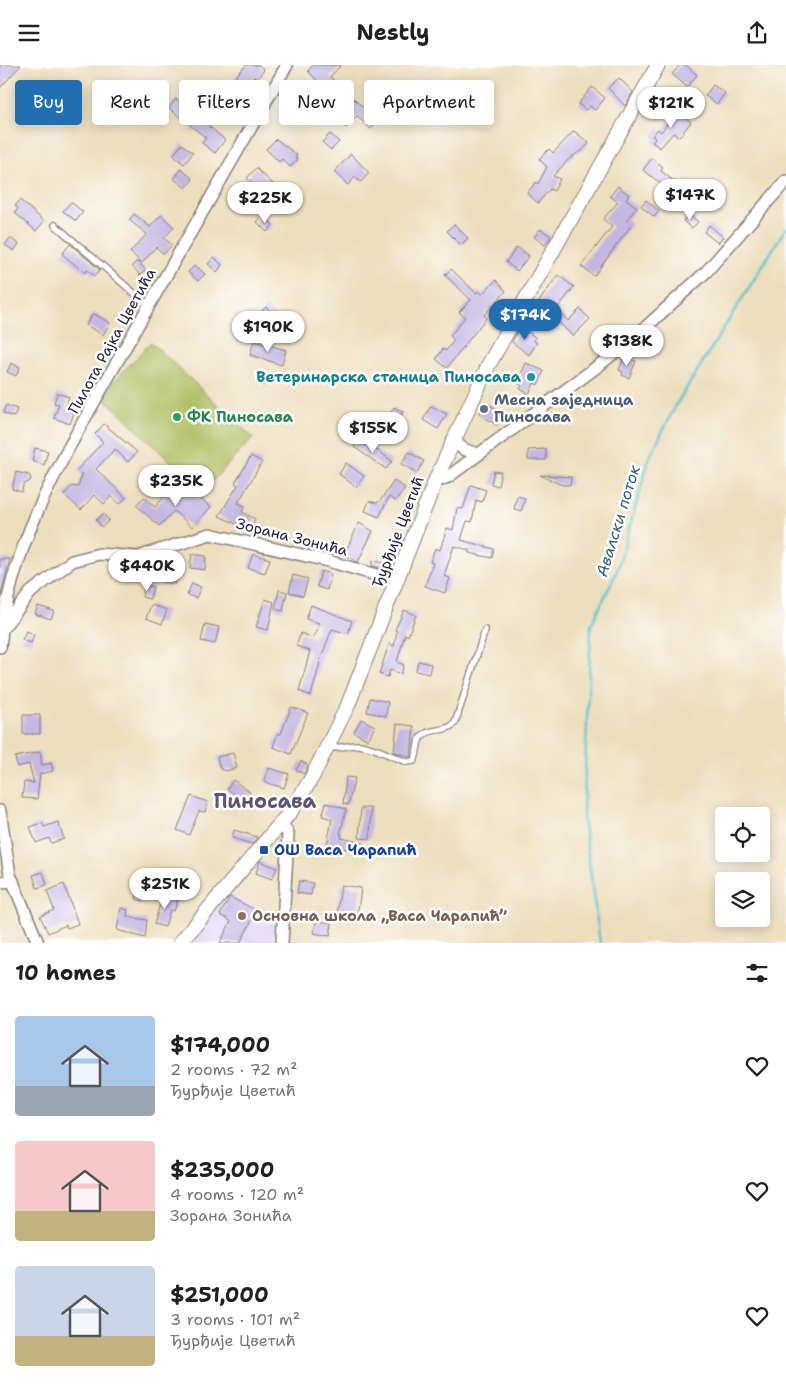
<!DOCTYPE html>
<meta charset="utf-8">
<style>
:root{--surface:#fff;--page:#f6f6f6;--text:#202124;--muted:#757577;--accent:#1f6fb2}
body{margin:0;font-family:"Shantell Sans",sans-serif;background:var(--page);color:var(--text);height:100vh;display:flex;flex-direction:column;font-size:19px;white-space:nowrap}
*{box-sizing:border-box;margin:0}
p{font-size:16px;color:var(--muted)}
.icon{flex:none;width:28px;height:28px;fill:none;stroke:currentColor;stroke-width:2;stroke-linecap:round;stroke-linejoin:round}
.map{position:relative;height:878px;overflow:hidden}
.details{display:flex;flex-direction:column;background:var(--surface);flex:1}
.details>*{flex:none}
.hud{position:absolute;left:15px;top:15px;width:500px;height:45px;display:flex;gap:10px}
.fabs{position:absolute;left:715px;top:742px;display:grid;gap:10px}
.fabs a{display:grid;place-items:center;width:55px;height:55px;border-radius:5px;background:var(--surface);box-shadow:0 2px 12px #0003;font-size:25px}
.price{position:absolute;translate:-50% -42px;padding:0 11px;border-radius:18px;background:#fff;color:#222;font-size:16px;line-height:32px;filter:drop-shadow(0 1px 2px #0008)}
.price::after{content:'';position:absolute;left:50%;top:30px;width:15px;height:11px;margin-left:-8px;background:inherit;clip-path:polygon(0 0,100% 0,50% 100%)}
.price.active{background:var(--accent);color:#fff}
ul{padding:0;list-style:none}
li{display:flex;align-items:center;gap:15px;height:125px;padding:0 15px}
li span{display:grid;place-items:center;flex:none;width:140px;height:100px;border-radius:5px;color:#555}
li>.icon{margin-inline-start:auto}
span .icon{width:60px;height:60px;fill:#fffc;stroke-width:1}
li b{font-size:21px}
h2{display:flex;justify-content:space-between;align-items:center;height:60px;padding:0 15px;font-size:21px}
.tag{padding:0 18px;border-radius:5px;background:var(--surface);box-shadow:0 2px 12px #0003;font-size:18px;line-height:45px}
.tag.active{background:var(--accent);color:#fff}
header{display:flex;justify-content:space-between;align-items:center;height:65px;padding:0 15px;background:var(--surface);font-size:22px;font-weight:700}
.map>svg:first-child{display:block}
</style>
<header><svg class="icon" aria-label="menu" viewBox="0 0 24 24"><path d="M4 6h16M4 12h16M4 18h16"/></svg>Nestly<svg class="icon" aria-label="share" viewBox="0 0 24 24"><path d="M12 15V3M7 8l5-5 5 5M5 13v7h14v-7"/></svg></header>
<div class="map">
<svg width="786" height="878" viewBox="0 0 786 878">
<rect width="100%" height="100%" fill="#fff"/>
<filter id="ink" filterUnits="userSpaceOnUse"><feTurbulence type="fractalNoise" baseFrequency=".02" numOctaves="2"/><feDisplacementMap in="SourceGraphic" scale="10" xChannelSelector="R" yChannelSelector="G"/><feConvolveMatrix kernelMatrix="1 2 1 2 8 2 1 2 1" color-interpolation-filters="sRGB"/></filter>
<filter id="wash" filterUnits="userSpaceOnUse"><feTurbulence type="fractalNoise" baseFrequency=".0096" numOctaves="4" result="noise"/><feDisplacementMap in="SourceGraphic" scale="20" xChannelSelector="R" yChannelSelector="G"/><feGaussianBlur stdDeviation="1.12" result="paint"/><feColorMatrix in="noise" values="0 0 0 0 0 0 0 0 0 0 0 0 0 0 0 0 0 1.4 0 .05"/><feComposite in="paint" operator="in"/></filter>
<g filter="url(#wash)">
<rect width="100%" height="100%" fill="#ecdebc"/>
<polygon fill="#e1d4f4" points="229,827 274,853 274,878 192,878"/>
<polygon fill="#afc063" stroke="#68714f" points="151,277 253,373 202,427 101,330"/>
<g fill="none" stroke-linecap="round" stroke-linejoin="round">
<polyline stroke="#54c1ce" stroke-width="2.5" points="600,878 583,753 591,560 617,506 650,391 676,340 786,163"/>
</g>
<g id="blocks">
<g fill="#c3b7e2">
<polygon points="0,0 21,0 0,23"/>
<polygon points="246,0 259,0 264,5 257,14 254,12 235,34 224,25"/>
<polygon points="313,0 341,0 330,12 378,56 371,64 357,51 346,63 334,52 346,40 329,24 327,26 308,6"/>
<polygon points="680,0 686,0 697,10 687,22 672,9"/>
<polygon points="619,13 633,27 625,41 608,23"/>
<polygon points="713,20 725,28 717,39 705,31"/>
<polygon points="592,22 605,33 595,45 590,41 586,45 578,39"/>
<polygon points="298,23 310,35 304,42 291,29"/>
<polygon points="200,31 213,42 203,56 225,75 215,88 202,78 206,73 169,43 176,34 190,45"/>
<polygon points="229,32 241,42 233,51 221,41"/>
<polygon points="677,46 691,57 679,72 673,68 660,83 652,77 655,73 652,71 658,64 661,67"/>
<polygon points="574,66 589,78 581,87 580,86 568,95 553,111 560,114 554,126 550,124 538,138 527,128 536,117 538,119 547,102 539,94 549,84 553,88"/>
<polygon points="330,69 339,77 331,85 322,77"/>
<polygon points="276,74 297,90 295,92 298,94 290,102 282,94 279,97 266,84"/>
<polygon points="182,79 193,88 184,99 173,90"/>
<polygon points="351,89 369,108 361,117 355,112 348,120 334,107"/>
<polygon points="652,93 663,102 661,106 684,124 678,132 643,105"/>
<polygon points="256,103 273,119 263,129 247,113"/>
<polygon points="181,104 193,114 186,123 174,114"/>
<polygon points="618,121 629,130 626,134 637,142 627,155 632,159 594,211 581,201 612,162 603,154 618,137 610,131"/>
<polygon points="20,135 44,156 36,166 15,148 18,143 15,141"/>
<polygon points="646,135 659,146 654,152 641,141"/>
<polygon points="71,137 83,147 76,156 63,146"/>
<polygon points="134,149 150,162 161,150 174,162 164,173 172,180 164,189 156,182 142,198 130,187 147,169 129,155"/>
<polygon points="689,149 698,157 692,163 683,156"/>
<polygon points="263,150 273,160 267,167 257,157"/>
<polygon points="454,159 468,173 461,180 447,166"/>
<polygon points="709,160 723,172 718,178 704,167"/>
<polygon points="540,164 551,171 545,180 534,172"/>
<polygon points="10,173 19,179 14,186 5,180"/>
<polygon points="70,179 100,205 95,211 87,205 85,208 62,189"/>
<polygon points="517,182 529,191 517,206 506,197"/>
<polygon points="214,192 222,200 217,207 208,199"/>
<polygon points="137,196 146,205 140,210 132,201"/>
<polygon points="195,200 205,209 198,216 188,207"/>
<polygon points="451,204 476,228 479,226 482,229 496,215 506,226 484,250 486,253 447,303 436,294 443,284 446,286 454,275 450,271 465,252 459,247 471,235 445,210"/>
<polygon points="558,210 574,222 557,244 568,256 580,244 590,254 573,271 551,250 547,256 533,245"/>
<polygon points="266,242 276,252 268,261 258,251"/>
<polygon points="93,248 110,258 103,270 86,260"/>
<polygon points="520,261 536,273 534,276 537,278 529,290 512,277"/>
<polygon points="254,276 286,285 282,300 250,290"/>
<polygon points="624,292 636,296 629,313 622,310 623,307 619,305"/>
<polygon points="11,298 20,302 16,311 7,307"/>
<polygon points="526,298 544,306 538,320 534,318 529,329 520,324 522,320 517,318"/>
<polygon points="57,328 69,332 65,344 74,348 70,359 54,353 59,339 54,338"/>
<polygon points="486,338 504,348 497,360 479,349"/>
<polygon points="6,340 17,344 14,352 3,348"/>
<polygon points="431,341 447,349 438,364 423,355"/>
<polygon points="394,342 403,347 396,359 388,354"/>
<polygon points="104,359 137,387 128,397 115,384 96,404 126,433 120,439 111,431 104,439 94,430 81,445 64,430 72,421 78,422 82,410 77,405 103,377 95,369"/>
<polygon points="361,374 373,385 374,383 392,396 386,404 354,382"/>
<polygon points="35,383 48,386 44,400 32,396"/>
<polygon points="546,384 546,395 528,395 528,385"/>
<polygon points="409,387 424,396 417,408 401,399"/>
<polygon points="251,391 262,397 238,438 245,441 242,447 255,454 250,465 219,451 238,420 235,418"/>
<polygon points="346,398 364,411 356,422 339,409"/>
<polygon points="494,406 501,407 498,421 491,419"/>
<polygon points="16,407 29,410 31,413 30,416 23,420 22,427 12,424"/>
<polygon points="540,410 571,412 570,420 562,420"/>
<polygon points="394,416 405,423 395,436 389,432 379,452 365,446 369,436 377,438 380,436"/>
<polygon points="180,418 211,442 192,462 174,446 159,461 136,440 144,432 155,442 169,427 171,429"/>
<polygon points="471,420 486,425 482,437 476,435 472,457 467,456 461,475 494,484 492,493 469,488 469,485 454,481 444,511 450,513 445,528 425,521 433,498 430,497 435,483 440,485 447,463 453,465 457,443 463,444"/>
<polygon points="517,431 525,433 521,446 514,444"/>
<polygon points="103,449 109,455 102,462 96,455"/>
<polygon points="359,458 373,466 358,497 344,490"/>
<polygon points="192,489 206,491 205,505 190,503"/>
<polygon points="253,489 270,494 265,508 248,503"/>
<polygon points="0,494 10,494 0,533"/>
<polygon points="373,495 393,501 391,506 372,501"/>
<polygon points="123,502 135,503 134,515 122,514"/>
<polygon points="321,506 331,509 327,525 317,522"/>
<polygon points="164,507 176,512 175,519 162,517"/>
<polygon points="293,510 308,514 303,531 289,527"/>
<polygon points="192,518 201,522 196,533 187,530"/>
<polygon points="145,520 153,522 150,534 142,532"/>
<polygon points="279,525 287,527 283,546 275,544"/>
<polygon points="265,534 274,537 268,565 256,562"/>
<polygon points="151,540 167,545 162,559 146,553"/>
<polygon points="311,540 352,556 348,569 332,564 322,590 311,631 299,626 310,586 296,581 301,568 313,573 317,566 319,558 306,554"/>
<polygon points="38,541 54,546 51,554 35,549"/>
<polygon points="404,545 416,550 408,571 405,569 397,597 404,600 401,609 390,605 388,612 379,609 389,579 394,581 397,566 395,565"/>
<polygon points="205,559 219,562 215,579 201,576"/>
<polygon points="26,566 34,569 31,578 22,575"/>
<polygon points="418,596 431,599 429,609 416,606"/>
<polygon points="370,633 388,637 386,651 367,647"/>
<polygon points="291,642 308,648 291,689 273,682 278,668 281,669"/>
<rect x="23" y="650" width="17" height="19"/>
<polygon points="361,654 375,661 368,675 354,667"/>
<polygon points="397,659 414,661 411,692 394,687"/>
<polygon points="40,687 42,700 51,698 53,706 40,709 37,734 22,733 24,717 34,718 29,699 17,702 15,692"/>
<polygon points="233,688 237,703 225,706 220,704 217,692"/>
<polygon points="301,696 308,700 304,709 296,705"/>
<polygon points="269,703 289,709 284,723 264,717"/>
<polygon points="346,712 355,713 348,740 343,739"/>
<polygon points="233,715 250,727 244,736 227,724"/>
<polygon points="191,731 208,737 205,747 199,746 189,770 177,765"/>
<polygon points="326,738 346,744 340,769 342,769 341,773 364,778 362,787 327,780 332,754 322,751"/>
<polygon points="361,743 371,743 370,774 359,773"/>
<polygon points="58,757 64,774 51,778 49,773 36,778 30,762 42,758 44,762"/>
<polygon points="234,765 257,772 256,774 252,779 232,773"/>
<polygon points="260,796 277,803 272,814 256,808"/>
<polygon points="43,807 47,820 37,823 33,810"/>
<polygon points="184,807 196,816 186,829 174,820"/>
<polygon points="299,816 313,818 311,830 297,828"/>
<polygon points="64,819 78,859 67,863 66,860 48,868 40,851 54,845 47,826"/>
<polygon points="341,820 361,823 357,852 337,849"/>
<polygon points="139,824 146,826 143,836 136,834"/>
<polygon points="163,830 178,834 174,846 170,845 165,862 154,859"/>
<polygon points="230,832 257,846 240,878 220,878 231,856 220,850"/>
<polygon points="121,843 128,845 127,852 147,855 145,873 117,865"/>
<polygon points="316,856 332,858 330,871 314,868"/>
</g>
</g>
</g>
<g filter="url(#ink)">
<use href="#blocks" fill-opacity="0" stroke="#87807c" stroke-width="1"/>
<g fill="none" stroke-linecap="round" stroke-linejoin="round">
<defs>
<g id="service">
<polyline points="55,160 149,241"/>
<path d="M327,681C338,686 347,679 358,680C374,681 392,692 407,697L414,696C419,688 415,677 423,670C433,662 446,668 455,658L485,565"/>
</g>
<g id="minor">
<polyline points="454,375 463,384 477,389"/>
<polyline points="436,414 441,415 448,412 598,301 647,261 706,207 786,116"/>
<polyline points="3,563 31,527 72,496 99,489 138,492 210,469 328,496 397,516"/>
<path d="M0,582C10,472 73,376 126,281C179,187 233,94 287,0"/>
<polyline points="0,746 10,810 38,878"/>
<polyline points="0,817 13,816"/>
<polyline points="282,878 288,769 282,757"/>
</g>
<polyline id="tertiary" points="180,878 291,746 311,714 348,640 436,414 489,299 658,0"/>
</defs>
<use href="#service" stroke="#87807c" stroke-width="8"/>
<use href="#minor" stroke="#87807c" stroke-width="14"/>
<use href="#tertiary" stroke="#87807c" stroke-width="16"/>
<use href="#service" stroke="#fff" stroke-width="5.5"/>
<use href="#minor" stroke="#fff" stroke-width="11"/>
<use href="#tertiary" stroke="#fff" stroke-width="14"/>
</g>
</g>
<circle fill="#0f9aa8" stroke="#fff" stroke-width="2" cx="531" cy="312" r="5"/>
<circle fill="#5c6f8a" stroke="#fff" stroke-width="2" cx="484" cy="344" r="5"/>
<circle fill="#2e9e5b" stroke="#fff" stroke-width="2" cx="177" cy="352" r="5"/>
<rect fill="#1a4fb4" stroke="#fff" stroke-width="2" x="259" y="780" width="10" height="10" rx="2.5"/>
<circle fill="#8d6e63" stroke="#fff" stroke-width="2" cx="242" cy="851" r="5"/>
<g text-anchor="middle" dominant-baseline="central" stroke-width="5" stroke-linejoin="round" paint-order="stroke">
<g font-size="15" fill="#22223b" stroke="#fff">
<text transform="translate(112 276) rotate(-61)">Пилота Рајка Цветића</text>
<text transform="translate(398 467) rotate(-69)">Ђурђије Цветић</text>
<text transform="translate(292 472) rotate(14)">Зорана Зонића</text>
</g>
<g font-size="15" font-weight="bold" fill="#0d838f" stroke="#fff" text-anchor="end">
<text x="521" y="312">Ветеринарска станица Пиносава</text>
</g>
<g font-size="15" font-weight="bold" fill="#4e5e75" stroke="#fff" text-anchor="start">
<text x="494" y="335">Месна заједница<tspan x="494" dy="17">Пиносава</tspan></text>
</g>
<g font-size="15" font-weight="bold" fill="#27864d" stroke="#fff" text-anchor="start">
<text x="187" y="352">ФК Пиносава</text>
</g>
<g font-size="15" font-weight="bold" fill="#164399" stroke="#fff" text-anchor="start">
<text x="274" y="785">ОШ Васа Чарапић</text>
</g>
<g font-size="15" font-weight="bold" fill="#785e54" stroke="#fff" text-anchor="start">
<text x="252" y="851">Основна школа „Васа Чарапић”</text>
</g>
<g font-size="16" font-style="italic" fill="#366276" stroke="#fff">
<text transform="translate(618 456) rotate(-73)">Авалски поток</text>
</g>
<g font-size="20" font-weight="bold" fill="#5a5675" stroke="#fff">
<text x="265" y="736">Пиносава</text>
</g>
</g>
</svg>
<div class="fabs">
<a><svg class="icon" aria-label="locate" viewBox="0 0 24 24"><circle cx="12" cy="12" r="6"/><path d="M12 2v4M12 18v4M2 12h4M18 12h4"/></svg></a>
<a><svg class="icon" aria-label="layers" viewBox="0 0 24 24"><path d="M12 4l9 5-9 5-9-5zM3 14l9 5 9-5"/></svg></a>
</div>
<b class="price" style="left:671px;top:64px">$121K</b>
<b class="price" style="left:690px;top:156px">$147K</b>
<b class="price" style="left:265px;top:159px">$225K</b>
<b class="price active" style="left:525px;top:276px">$174K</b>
<b class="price" style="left:268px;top:288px">$190K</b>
<b class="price" style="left:627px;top:302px">$138K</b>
<b class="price" style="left:373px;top:389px">$155K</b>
<b class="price" style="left:176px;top:442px">$235K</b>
<b class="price" style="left:147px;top:527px">$440K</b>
<b class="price" style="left:165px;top:845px">$251K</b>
<div class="hud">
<a class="tag active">Buy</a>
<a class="tag">Rent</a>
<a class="tag">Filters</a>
<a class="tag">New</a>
<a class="tag">Apartment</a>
</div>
</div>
<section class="details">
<h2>10 homes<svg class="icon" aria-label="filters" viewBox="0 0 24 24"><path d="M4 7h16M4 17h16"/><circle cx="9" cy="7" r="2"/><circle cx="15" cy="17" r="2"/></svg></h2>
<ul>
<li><span style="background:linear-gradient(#a9c7e8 70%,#9aa5b1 0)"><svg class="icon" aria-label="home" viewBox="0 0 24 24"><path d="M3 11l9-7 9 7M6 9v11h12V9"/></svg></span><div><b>$174,000</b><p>2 rooms · 72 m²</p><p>Ђурђије Цветић</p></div><svg class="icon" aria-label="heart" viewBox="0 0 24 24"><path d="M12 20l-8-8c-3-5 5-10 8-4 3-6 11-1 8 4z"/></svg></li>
<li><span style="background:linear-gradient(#f6c9c9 70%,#c2b280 0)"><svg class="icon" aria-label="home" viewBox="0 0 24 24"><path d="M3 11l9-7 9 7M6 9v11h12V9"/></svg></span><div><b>$235,000</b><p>4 rooms · 120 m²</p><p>Зорана Зонића</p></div><svg class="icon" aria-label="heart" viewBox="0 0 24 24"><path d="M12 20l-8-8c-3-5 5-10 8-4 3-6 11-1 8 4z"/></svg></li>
<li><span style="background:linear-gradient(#c9d6e8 70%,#c2b280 0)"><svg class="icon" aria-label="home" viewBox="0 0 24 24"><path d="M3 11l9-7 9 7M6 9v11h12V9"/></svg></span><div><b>$251,000</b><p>3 rooms · 101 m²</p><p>Ђурђије Цветић</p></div><svg class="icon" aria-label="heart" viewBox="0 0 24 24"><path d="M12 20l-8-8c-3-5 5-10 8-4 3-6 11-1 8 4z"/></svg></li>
</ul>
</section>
